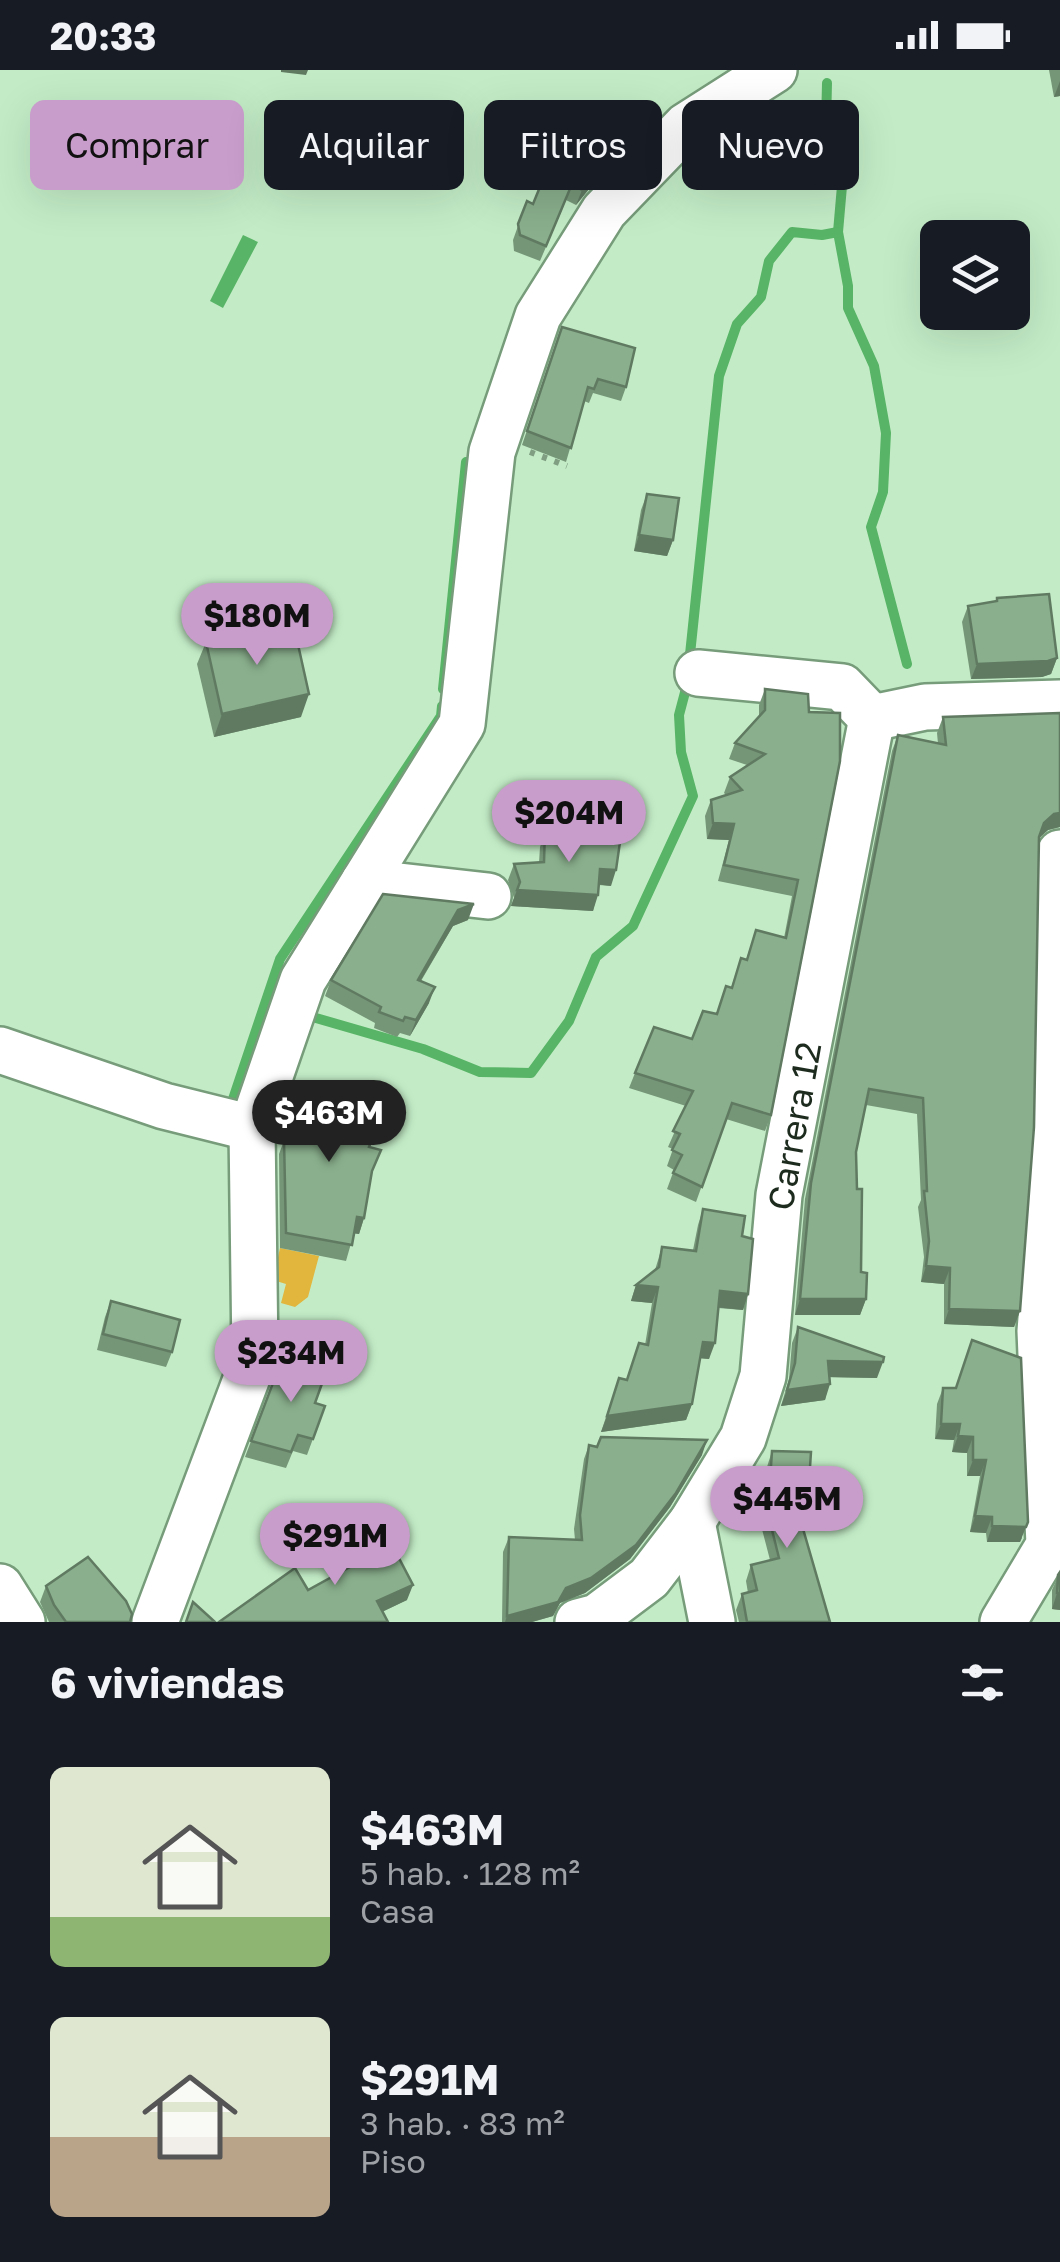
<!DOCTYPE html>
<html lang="es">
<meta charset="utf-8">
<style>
:root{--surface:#171b24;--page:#242831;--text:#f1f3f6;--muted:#9ea1a6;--accent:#c89ccb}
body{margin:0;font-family:"Golos Text",sans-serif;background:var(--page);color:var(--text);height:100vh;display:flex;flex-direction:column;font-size:38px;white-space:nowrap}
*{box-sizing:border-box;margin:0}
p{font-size:32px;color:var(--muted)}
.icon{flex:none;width:55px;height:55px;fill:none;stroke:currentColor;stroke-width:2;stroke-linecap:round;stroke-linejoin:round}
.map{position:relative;height:1552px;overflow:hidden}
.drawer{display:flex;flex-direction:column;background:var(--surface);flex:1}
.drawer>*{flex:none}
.top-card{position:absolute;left:30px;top:30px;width:1000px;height:90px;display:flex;gap:20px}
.fabs{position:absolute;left:920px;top:150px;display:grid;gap:20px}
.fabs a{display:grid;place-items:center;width:110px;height:110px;border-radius:15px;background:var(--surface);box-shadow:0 10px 40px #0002;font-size:50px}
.price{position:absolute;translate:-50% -85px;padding:0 22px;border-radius:35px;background:var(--accent);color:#111;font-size:32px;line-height:65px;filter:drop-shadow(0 2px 5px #0008)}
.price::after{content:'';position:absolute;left:50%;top:60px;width:30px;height:22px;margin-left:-15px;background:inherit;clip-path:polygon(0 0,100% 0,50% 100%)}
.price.on{background:#222;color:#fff}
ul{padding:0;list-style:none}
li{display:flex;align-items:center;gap:30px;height:250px;padding:0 50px}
li span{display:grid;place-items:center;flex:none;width:280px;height:200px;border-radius:15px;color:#555}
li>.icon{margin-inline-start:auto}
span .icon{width:120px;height:120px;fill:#fffc;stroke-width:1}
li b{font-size:42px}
h2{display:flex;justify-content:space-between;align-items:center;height:120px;padding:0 50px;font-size:42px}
.tag{padding:0 35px;border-radius:15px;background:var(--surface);box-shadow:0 10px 40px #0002;font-size:35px;line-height:90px}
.tag.on{background:var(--accent);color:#111}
.status{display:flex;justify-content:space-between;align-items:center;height:70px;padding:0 50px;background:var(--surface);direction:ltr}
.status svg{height:28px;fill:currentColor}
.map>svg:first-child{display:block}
</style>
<div class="status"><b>20:33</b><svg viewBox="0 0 49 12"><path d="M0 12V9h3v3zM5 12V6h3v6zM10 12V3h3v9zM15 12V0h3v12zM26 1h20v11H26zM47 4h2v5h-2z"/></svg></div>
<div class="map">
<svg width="1060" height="1552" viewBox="0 0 1060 1552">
<rect width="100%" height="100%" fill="#c3ecc6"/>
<polygon fill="#e2b53d" points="280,1178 319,1186 308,1227 295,1237 281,1233 286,1214 273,1210"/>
<polygon fill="#58b466" points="243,165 258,172 223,238 210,231"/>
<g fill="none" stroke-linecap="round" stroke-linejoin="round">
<g stroke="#58b466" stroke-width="10">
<polyline points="827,13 825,97 842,116 838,162 848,216 848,238 874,296 886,363 883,422 871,457 907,594"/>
<polyline points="689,594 719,306 737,254 761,227 769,191 792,162 822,165 838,162"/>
<polyline points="443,619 466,392"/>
<polyline points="309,946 423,979 480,1002 531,1003 569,951 596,887 633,856 693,726 681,682 679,645 688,611"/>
<polyline points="230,1038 280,889 441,646 442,636"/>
</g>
<defs>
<g id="minor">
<polyline points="698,603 842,617 872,648"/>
<polyline points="872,648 925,637 1060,633"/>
<polyline points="364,812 488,826"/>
<polyline points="0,980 164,1036 252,1058"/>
<polyline points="692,1452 712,1552"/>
<polyline points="0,1517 22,1552"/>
<polyline points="155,1552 255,1286 252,1058 303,910 462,654 492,382 538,246 604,141 686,56 774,0"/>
<polyline points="578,1552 597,1547 649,1508 692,1452 743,1368 763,1306 779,1125 872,648"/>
<polyline points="1003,1552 1049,1475 1040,1261 1055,1074 1060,783"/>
</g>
</defs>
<use href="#minor" stroke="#769c7a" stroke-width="50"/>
<polyline stroke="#7f9e82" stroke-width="6" stroke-dasharray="5 8" stroke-linecap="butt" points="530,382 567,396"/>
<use href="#minor" stroke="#fff" stroke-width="45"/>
</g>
<g fill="#769678">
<polygon points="1049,0 1060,0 1060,26 1054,27"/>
<polygon points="528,33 612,80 606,95 600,93 589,119 576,135 566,130 540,191 514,181 513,170 527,131 533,134 556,79 522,49"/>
<polygon points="562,257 626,317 621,331 593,323 589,333 584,331 566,392 522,375"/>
<polygon points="647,424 673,470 667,486 634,481 641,440"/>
<polygon points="968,536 1057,588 1051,604 1042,607 971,609 962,552"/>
<polygon points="206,572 301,647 214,667 197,594"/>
<polygon points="765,619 809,642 840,643 771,1045 765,1061 726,1049 696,1132 667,1119 674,1100 667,1096 673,1079 668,1077 686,1036 629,1018 635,1003 692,969 716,944 731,918 741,888 746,890 756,860 784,868 792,826 718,811 729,770 707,769 705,746 711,730 726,725 724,723 730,707 747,695 729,689 735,673 759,646 759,635"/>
<polygon points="1060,643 1060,757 1048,760 1039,768 1020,1241 1014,1257 944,1254 944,1214 921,1212 924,1187 918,1137 921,1130 917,1044 866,1035 856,1082 861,1202 866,1229 860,1245 795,1245 805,1129 892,681 898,665 938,674 937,663 943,647"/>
<polygon points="545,761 611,816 599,815 593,841 511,836 514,828 508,810 514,794 539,793 540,777"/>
<polygon points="383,824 468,850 453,856 421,911 429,933 410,966 400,963 397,967 374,958 375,953 325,926 333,905"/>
<polygon points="305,1014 372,1104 364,1148 359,1164 354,1163 346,1191 280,1178 279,1084"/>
<polygon points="703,1139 742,1166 748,1224 743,1240 718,1238 709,1289 700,1288 692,1334 686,1350 601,1362 619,1308 627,1310 639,1273 645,1275 652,1233 631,1231 636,1215 655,1200 662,1177 693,1180 698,1155"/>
<polygon points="111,1231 172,1282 166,1297 97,1280 105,1247"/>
<polygon points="798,1257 877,1308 830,1307 825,1330 781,1336 789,1309 792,1273"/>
<polygon points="284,1284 313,1304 315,1333 325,1336 307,1385 293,1381 286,1398 245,1387"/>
<polygon points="943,1318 956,1318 1022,1468 1020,1472 987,1472 986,1463 970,1462 980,1406 967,1406 967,1383 952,1382 954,1370 935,1369 937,1334"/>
<polygon points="589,1375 702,1385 670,1437 630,1489 585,1523 560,1533 553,1546 532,1552 502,1552 503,1482 509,1467 575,1470 574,1459 584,1389"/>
<polygon points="772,1381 802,1456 830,1552 739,1552 736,1540 742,1524 748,1523 746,1511 751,1495 770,1490 758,1444 765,1428 767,1397"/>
<polygon points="344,1469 407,1530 382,1542 308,1520 346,1499 338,1485"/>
<polygon points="1060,1502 1060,1540 1052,1539 1052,1520"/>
<polygon points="46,1516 130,1552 49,1552 40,1532"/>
</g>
<g fill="#607a62">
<polygon points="281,0 308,0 306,5 281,2"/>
<polygon points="1060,11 1060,26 1054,27"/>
<polygon points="605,77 589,119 576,135 582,120"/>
<polygon points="639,465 673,470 667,486 634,481"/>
<polygon points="1057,588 1051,604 1042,607 971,609 977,594"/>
<polygon points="309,624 301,647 214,667 222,644"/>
<polygon points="1060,743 1060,757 1048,760 1038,769 1044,753 1054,744"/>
<polygon points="713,753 734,754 729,770 707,769"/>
<polygon points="600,799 616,800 611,816 595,814"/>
<polygon points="517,820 598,825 593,841 511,836"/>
<polygon points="474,834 468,850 453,856 412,925 418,910 458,840"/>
<polygon points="435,917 429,933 410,966 416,950"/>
<polygon points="357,1147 364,1148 359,1164 351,1163"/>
<polygon points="926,1196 950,1198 944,1214 921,1212"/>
<polygon points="636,1215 658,1217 652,1233 631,1231"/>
<polygon points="720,1221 748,1224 743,1240 714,1237"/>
<polygon points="800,1229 866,1229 860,1245 795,1245"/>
<polygon points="949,1239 1020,1241 1014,1257 944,1254"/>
<polygon points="703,1272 715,1273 709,1289 697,1288"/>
<polygon points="828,1291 883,1292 877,1308 822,1307"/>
<polygon points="830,1314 825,1330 781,1336 787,1320"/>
<polygon points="692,1334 686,1350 601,1362 607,1346"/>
<polygon points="941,1354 960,1354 954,1370 935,1369"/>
<polygon points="958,1366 973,1367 967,1383 952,1382"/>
<polygon points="707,1370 702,1385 670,1437 630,1489 585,1523 560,1533 553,1546 532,1552 505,1552 507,1546 566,1518"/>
<polygon points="973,1390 986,1390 980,1406 967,1406"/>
<polygon points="807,1443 802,1458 799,1445"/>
<polygon points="975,1446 992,1447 986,1463 970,1462"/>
<polygon points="1028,1452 1020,1472 987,1472 992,1456"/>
<polygon points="413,1515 407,1530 371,1547 377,1531"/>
<polygon points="1057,1523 1060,1523 1060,1540 1052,1539"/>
</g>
<g fill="#89af8c" stroke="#607a62" stroke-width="2.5">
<polygon points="528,33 585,48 588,39 592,39 621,50 612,80 605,77 595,103 582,120 572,114 546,176 520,165 518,154 527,131 533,134 562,63"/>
<polygon points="562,257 635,278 626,317 598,309 594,319 588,317 571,378 527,361"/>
<polygon points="647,424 679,428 673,470 639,465"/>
<polygon points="1049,524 1057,588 1048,591 977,594 968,536 997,531 997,528"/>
<polygon points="293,552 309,624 222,644 206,572"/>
<polygon points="765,619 808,624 809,642 840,643 840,691 771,1045 732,1033 702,1117 673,1103 682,1085 672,1080 680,1064 673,1061 693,1021 635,1003 654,957 692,969 703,941 717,944 726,916 732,918 741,888 747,890 756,860 786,868 798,810 724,795 734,754 713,753 711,730 742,720 730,707 765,684 735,673 765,640"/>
<polygon points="1060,643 1060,743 1054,744 1044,753 1039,767 1034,1057 1020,1241 949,1239 950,1198 926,1196 929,1171 924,1121 927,1121 923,1028 869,1019 856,1082 857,1119 862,1119 861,1202 867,1203 866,1229 800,1229 811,1113 898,665 946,675 943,647"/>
<polygon points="545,761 620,772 616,800 600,799 598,825 517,820 520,812 514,794 544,792"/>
<polygon points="383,824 474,834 458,840 418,910 435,917 416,950 405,947 403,951 379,942 381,937 331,910"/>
<polygon points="305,1014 384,1038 369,1077 381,1080 372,1101 364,1148 357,1147 352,1175 286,1163 284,1069"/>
<polygon points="703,1139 745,1146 742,1166 753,1169 748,1224 720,1221 715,1273 703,1272 692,1334 607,1346 619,1308 627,1310 639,1273 648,1275 658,1217 636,1215 659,1197 662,1177 696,1181"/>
<polygon points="111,1231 180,1250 172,1282 103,1264"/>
<polygon points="798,1257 884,1287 883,1292 828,1291 830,1314 787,1320 795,1293"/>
<polygon points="972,1270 1021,1288 1028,1452 1026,1457 992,1456 992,1447 975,1446 986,1390 973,1390 973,1367 958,1366 960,1354 941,1354 943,1318 956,1318"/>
<polygon points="284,1284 317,1293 313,1304 324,1308 315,1333 325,1336 313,1369 298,1365 291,1382 251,1371"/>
<polygon points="601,1367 707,1370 676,1423 636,1475 591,1508 566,1518 558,1532 507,1546 509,1467 582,1470 580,1445 589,1375 597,1377"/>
<polygon points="772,1381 811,1382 807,1443 799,1445 830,1552 747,1552 742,1524 757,1520 751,1495 779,1488 764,1428 769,1427"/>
<polygon points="379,1450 413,1515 377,1531 388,1552 219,1552 295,1498 308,1520 357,1493 344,1469"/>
<polygon points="88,1487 126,1531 132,1544 130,1552 66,1552 54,1535 46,1516"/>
<polygon points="1060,1502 1060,1523 1057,1523 1058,1505"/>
<polygon points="193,1532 215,1552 186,1552"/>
</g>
<g text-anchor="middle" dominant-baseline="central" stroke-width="9" stroke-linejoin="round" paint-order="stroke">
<g font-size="35" fill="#1c2b1d" stroke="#fff">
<text transform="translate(794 1056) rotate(-80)">Carrera 12</text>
</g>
</g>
</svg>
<div class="fabs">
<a><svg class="icon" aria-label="layers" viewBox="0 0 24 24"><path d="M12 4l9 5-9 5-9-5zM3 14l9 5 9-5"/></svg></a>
</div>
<b class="price" style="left:257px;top:598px">$180M</b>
<b class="price" style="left:569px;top:795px">$204M</b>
<b class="price on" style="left:329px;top:1095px">$463M</b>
<b class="price" style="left:291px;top:1335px">$234M</b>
<b class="price" style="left:787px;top:1481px">$445M</b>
<b class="price" style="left:335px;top:1518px">$291M</b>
<div class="top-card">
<a class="tag on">Comprar</a>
<a class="tag">Alquilar</a>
<a class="tag">Filtros</a>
<a class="tag">Nuevo</a>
</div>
</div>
<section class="drawer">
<h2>6 viviendas<svg class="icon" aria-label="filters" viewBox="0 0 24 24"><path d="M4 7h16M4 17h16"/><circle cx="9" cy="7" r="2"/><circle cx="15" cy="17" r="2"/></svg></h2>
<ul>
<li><span style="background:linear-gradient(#dfe7d0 75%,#8fb573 0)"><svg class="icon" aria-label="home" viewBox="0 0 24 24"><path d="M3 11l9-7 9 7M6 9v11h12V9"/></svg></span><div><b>$463M</b><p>5 hab. · 128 m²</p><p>Casa</p></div></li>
<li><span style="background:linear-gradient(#dfe7d0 60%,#b9a48a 0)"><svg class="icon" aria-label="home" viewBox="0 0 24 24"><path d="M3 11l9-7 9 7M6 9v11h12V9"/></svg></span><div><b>$291M</b><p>3 hab. · 83 m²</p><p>Piso</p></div></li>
</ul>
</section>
